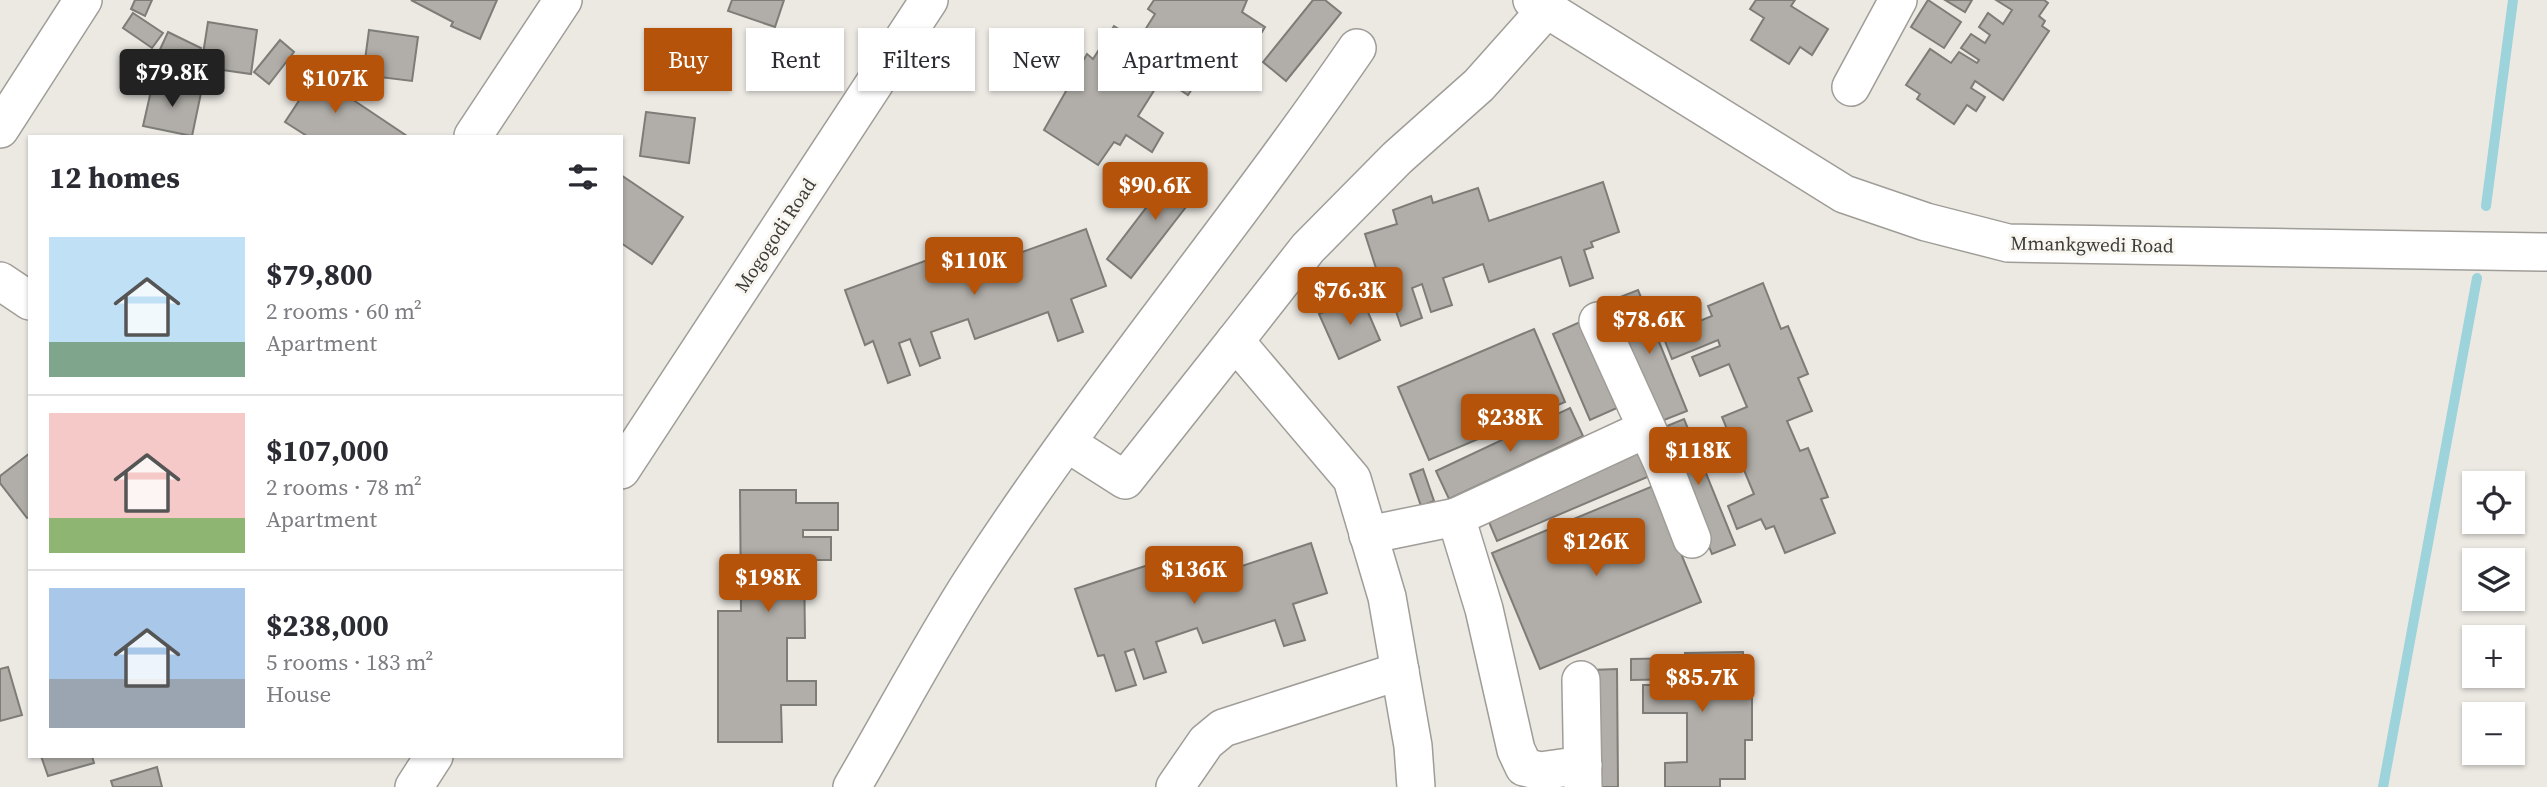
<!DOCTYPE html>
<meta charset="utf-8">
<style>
:root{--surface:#fff;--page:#f7f7f7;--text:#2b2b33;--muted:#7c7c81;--line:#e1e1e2;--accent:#b45309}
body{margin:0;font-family:"Source Serif 4",serif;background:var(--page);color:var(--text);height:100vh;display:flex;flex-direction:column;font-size:26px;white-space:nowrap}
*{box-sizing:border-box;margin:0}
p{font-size:23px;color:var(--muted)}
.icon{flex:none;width:38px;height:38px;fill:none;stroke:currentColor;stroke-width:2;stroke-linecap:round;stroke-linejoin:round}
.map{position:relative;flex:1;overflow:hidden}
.panel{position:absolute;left:28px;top:135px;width:595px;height:623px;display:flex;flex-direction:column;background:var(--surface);border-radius:0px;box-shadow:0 2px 5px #0004}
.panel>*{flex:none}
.hud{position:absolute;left:644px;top:28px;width:665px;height:63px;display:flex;gap:14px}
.fabs{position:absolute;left:2462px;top:471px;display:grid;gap:14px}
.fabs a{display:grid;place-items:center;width:63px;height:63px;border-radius:0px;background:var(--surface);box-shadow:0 2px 5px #0004;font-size:35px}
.price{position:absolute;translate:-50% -60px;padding:0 16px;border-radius:7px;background:var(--accent);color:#fff;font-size:23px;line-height:46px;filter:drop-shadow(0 2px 4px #0008)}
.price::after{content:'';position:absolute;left:50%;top:42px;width:21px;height:16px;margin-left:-10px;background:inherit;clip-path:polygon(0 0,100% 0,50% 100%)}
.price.active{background:#222;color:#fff}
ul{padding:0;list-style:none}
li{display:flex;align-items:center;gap:21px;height:175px;padding:0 21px}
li+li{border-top:2px solid var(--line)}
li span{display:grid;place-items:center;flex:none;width:196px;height:140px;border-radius:0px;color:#555}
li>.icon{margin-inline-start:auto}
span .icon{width:84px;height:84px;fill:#fffc;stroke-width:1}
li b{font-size:30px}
h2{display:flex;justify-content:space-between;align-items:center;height:84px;padding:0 21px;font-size:30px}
.tag{padding:0 24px;border-radius:0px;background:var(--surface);box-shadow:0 2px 5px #0004;font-size:24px;line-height:63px}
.tag.active{background:var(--accent);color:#fff}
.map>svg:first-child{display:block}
</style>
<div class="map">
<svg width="2547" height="787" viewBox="0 0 2547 787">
<rect width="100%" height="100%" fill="#ece9e3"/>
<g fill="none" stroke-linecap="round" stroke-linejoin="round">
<g stroke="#9dd3db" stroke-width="10">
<polyline points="2486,206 2513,0"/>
<polyline points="2383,787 2477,278"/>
</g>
</g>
<g fill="#b1aea9" stroke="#7e7c77" stroke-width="2">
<polygon points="135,0 152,0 145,16 131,9"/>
<polygon points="411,0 497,0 480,39 451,26 453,22"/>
<polygon points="732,0 784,0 775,27 728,11"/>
<polygon points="1154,0 1247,0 1242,12 1265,27 1254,45 1230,30 1188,95 1162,78 1138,116 1163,133 1152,152 1126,135 1120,145 1114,142 1098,165 1044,130 1087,54 1093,59 1114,26 1138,41 1155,14 1148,9"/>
<polygon points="1313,0 1325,0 1341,13 1286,81 1263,62"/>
<polygon points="1756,0 1795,0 1791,6 1828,29 1812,55 1800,47 1789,64 1751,40 1764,18 1750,9"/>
<polygon points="1928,0 1961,22 1944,48 1911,27"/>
<polygon points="1945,0 1972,0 1965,12"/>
<polygon points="1996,0 2044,0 2048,3 2039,16 2045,21 2042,26 2049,31 2003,100 1975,81 1971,88 1985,97 1976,111 1967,105 1954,124 1917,99 1920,94 1906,85 1930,49 1951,63 1959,52 1977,63 1979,60 1961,48 1971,34 1985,43 1990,35 1979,27 1988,13 2003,24 2012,10"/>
<polygon points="133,13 163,33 152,48 123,28"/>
<polygon points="208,22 257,30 251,74 201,67"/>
<polygon points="369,30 418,37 412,81 363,75"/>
<polygon points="168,32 201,48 193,72 157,56"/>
<polygon points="682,37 731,44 724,89 675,81"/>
<polygon points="280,40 294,52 269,84 254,72"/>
<polygon points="316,75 407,136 307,136 285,122"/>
<polygon points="153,82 201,93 192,136 143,126"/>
<polygon points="646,112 695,118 689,163 640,156"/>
<polygon points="1178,166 1203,185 1131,278 1107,259"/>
<polygon points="621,175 683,217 652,264 621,243"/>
<polygon points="1603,182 1619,232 1591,242 1593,247 1584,250 1593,278 1570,286 1561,257 1489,282 1483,264 1443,278 1452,305 1431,312 1422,284 1412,288 1422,318 1401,326 1388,288 1383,290 1365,234 1397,224 1393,210 1431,196 1433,203 1478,188 1489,221"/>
<polygon points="1086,229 1106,286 1071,299 1083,332 1058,341 1048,312 975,339 968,319 931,332 940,358 920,366 910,339 899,343 910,375 888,383 873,341 865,345 845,290 969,245 978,268"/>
<polygon points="1763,283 1781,329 1788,326 1808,374 1798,378 1812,411 1787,421 1800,451 1808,448 1828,497 1821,499 1835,533 1785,553 1774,526 1766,529 1761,519 1737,529 1728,506 1754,494 1722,417 1747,407 1729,364 1700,376 1692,357 1720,346 1718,340 1672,359 1663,336 1712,316 1708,306"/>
<polygon points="1638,290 1687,411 1659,422 1610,301"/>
<polygon points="1361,296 1380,340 1339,359 1319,314"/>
<polygon points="1580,322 1617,408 1590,420 1553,334"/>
<polygon points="1534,329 1565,402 1429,460 1398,387"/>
<polygon points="1570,408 1583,436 1449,499 1436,471"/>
<polygon points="1684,419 1735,545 1712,554 1662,428"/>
<polygon points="1641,449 1652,475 1497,541 1486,515"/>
<polygon points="30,453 30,516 27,518 0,483 0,476"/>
<polygon points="1423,469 1434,501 1421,506 1410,474"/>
<polygon points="1653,486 1701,602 1540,669 1492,553"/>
<polygon points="740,490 796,490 796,503 838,503 838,530 803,530 803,537 831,537 831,560 804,560 805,638 787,638 787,681 816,681 816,705 781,705 782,742 718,742 718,611 741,611"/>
<polygon points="1311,543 1327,593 1293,604 1305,640 1284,646 1275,620 1203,643 1197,628 1156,642 1166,672 1144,679 1134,649 1125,652 1136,685 1116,691 1104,655 1098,656 1075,589 1194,550 1203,579"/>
<polygon points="1743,652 1743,694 1752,694 1752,740 1745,740 1745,779 1720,779 1720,787 1665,787 1665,763 1687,762 1687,713 1643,713 1643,685 1689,685 1689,679 1631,680 1631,659 1685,658 1685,653"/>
<polygon points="8,667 22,715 0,721 0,669"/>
<polygon points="1617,669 1618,787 1592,787 1591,670"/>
<polygon points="41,756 92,756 94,763 48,776"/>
<polygon points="157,767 162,787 113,787 111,781"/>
</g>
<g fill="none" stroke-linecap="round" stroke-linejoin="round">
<defs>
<g id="minor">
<polyline points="1532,0 1844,194 1926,222 2008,243 2547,252"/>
<polyline points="1851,87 1898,0"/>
<polyline points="0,129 83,0"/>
<polyline points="473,136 563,0"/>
<polyline points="0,281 30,301"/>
<polyline points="1598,321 1663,464 1692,539"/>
<polyline points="1235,341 1308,248 1397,158 1479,85 1545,11"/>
<polyline points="1067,443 1125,480 1235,341 1352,479 1387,597 1413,746 1416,787"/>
<polyline points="621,470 929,0"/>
<polyline points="1456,517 1484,609 1516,750 1524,767 1540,771 1583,765"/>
<polyline points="1368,535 1456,517 1646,429"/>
<polyline points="1581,680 1583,787"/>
<polyline points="414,787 434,756"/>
<path d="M852,787C893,717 931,644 975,576C1093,394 1234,227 1357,48"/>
<polyline points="1175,787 1206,742 1223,728 1400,671"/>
</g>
</defs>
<use href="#minor" stroke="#a09d98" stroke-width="40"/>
<use href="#minor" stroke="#fff" stroke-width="37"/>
</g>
<g text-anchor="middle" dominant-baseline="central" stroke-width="6" stroke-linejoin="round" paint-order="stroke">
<g font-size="19" fill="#3c3b39" stroke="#f9f6f0">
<text transform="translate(775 235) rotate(-57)">Mogogodi Road</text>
<text transform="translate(2092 244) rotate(1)">Mmankgwedi Road</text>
</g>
</g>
</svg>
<div class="fabs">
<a><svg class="icon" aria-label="locate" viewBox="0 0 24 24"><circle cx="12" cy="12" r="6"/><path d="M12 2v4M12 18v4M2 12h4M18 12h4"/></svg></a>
<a><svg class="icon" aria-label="layers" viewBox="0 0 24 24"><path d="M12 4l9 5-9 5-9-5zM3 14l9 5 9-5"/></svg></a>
<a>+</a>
<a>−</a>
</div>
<b class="price active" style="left:172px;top:109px">$79.8K</b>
<b class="price" style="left:335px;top:115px">$107K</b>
<b class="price" style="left:1155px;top:222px">$90.6K</b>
<b class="price" style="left:974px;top:297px">$110K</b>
<b class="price" style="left:1350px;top:327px">$76.3K</b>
<b class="price" style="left:1649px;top:356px">$78.6K</b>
<b class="price" style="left:1510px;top:454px">$238K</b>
<b class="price" style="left:1698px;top:487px">$118K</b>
<b class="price" style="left:1596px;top:578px">$126K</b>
<b class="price" style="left:1194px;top:606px">$136K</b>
<b class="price" style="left:768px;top:614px">$198K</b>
<b class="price" style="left:1702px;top:714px">$85.7K</b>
<div class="hud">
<a class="tag active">Buy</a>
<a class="tag">Rent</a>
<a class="tag">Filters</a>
<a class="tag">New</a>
<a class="tag">Apartment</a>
</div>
<section class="panel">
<h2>12 homes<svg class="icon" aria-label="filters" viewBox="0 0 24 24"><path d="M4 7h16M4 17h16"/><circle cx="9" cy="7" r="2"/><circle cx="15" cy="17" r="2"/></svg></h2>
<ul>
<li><span style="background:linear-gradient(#bfe0f5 75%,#7fa58c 0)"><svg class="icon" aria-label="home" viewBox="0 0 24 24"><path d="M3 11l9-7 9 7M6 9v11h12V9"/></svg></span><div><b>$79,800</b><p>2 rooms · 60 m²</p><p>Apartment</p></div></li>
<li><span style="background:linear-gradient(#f6c9c9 75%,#8fb573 0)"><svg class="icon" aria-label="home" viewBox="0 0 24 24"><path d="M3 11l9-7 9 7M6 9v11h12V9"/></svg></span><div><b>$107,000</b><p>2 rooms · 78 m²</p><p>Apartment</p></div></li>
<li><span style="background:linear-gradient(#a9c7e8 65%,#9aa5b1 0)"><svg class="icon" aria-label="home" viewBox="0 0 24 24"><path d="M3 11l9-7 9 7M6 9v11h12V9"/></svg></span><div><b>$238,000</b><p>5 rooms · 183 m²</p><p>House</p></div></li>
</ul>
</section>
</div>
